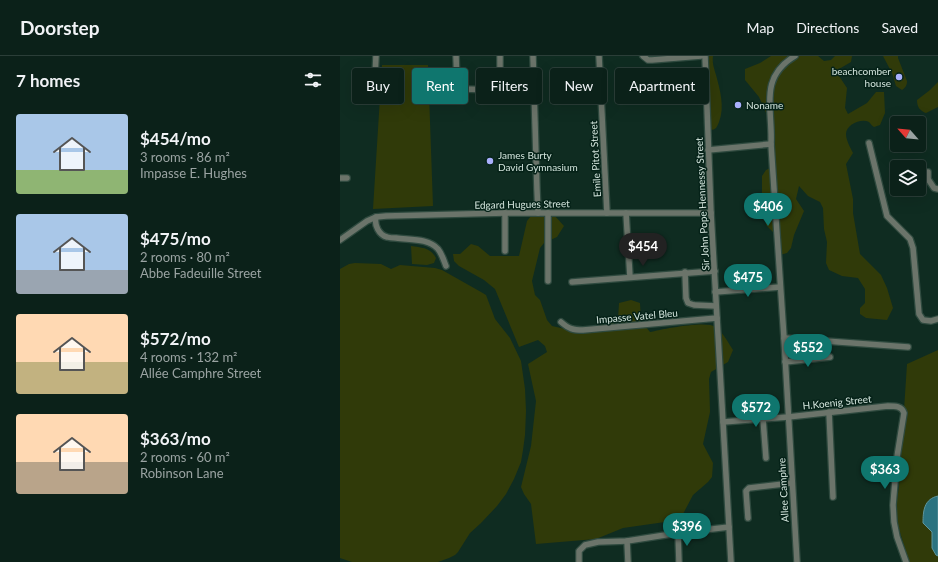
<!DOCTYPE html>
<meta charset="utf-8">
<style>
:root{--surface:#0b2119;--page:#192e26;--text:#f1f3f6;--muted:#9aa3a2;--line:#2b3e38;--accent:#0f766e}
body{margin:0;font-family:Lato,sans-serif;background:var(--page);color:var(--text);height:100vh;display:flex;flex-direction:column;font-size:15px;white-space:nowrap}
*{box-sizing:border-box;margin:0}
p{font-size:13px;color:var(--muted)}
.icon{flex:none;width:22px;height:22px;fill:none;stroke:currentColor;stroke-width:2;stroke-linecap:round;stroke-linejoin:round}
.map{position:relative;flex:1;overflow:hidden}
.sheet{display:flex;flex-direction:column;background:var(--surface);width:340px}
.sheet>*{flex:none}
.hud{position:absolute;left:12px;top:12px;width:380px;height:36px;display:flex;gap:8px}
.needle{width:26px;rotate:297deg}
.fabs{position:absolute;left:550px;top:60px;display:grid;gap:8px}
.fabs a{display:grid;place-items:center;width:36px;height:36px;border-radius:4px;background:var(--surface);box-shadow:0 4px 16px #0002,0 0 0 1px var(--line);font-size:20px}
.price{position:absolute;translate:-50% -34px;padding:0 9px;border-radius:14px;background:var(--accent);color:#fff;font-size:13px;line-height:26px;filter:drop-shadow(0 1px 2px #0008)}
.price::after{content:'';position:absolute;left:50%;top:24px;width:12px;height:9px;margin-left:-6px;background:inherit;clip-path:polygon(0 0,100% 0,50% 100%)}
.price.active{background:#222;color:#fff}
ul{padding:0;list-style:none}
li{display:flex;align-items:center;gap:12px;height:100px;padding:0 16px}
li span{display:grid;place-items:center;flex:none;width:112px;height:80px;border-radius:4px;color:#555}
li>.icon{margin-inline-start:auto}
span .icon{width:48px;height:48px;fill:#fffc;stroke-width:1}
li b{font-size:17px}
h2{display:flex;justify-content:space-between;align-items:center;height:48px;padding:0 16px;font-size:17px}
.tag{padding:0 14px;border-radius:4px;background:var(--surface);box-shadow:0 4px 16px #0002,0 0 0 1px var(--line);font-size:14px;line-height:36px}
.tag.active{background:var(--accent);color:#fff}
header{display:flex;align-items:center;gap:24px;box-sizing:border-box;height:56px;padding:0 20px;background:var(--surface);border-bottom:1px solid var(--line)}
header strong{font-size:19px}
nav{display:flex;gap:22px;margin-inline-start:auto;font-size:14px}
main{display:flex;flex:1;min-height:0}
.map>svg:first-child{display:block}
</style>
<header>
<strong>Doorstep</strong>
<nav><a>Map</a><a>Directions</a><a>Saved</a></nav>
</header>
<main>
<section class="sheet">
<h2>7 homes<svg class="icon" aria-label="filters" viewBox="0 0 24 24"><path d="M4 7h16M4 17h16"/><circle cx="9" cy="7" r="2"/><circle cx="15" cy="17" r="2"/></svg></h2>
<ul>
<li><span style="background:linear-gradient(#a9c7e8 70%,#8fb573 0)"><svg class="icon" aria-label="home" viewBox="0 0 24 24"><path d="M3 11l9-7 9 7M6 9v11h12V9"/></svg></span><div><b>$454/mo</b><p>3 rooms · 86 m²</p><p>Impasse E. Hughes</p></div></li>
<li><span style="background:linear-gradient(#a9c7e8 70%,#9aa5b1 0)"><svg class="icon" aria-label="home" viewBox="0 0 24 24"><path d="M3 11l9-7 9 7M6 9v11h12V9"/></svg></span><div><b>$475/mo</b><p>2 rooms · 80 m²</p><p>Abbe Fadeuille Street</p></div></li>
<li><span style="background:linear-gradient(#ffd9b3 60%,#c2b280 0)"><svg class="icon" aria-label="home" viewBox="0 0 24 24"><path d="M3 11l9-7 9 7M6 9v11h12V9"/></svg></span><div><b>$572/mo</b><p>4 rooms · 132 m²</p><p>Allée Camphre Street</p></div></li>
<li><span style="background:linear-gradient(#ffd9b3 60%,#b9a48a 0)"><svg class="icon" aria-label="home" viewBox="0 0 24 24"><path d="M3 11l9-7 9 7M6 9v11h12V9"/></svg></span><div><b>$363/mo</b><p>2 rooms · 60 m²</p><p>Robinson Lane</p></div></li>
</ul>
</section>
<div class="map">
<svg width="598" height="506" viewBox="0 0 598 506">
<rect width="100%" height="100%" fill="#0f2c21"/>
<g fill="#303a09">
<path d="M365,0H373C372,7 374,12 376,19C380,34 385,51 379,66C377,71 376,74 370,74Z"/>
<path d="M431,0H478L484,5L491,4L495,0H512L511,6L499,13V20L507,32L505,52L508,58L527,47L536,36H544L545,57L540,69L534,71C532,70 531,68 529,66C521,62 506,69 506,78C506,84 510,91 513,97L506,108L513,143V157L520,198L541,219L547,232L553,252L547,264L526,262L520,258V252L525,247V233L518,222L502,220L489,214L486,207L487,186L484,173L483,152L480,146L468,140L459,130L456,143L464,155L454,179L451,192L447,197L440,199L435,193L436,179L426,169L422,141V120L426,114L432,111L434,75L419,41L405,24V13L420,7Z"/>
<path d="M543,0H558V2L567,25C567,29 566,31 562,34L556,30L552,17Z"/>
<polygon points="42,9 88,9 93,150 33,153"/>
<path d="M598,26V51L586,57C580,55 577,51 577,44L590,34Z"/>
<path d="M214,159L224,170L217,181L204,187L200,192L192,225L195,239L200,244L207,264L212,270L234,275L259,271L265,266L278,263L279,247L291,244L300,247L301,265L310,276C323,273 366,264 376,271C383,277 388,286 393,294L388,306L371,316L369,323L370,356L363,388L373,407L372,421L368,426L353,439L343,458L325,466L283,472L256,483L196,488L191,448L184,438L181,431L191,390L196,345L188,308L207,296L205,290L198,284L179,291L155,233L144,224L119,210L114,205L113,198H120L131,188L138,190L150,200H179L187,165L191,160Z"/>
<path d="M71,190C82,192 90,191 96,202L94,207L87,209L72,208Z"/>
<polygon points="15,207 41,208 51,213 60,209 95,212 102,214 141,236 146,239 155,263 170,282 181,305 185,333 186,355 185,379 183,394 181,406 174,423 166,438 157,450 141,467 130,477 118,496 115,499 109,502 98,506 12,506 0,502 0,213 9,208"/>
<polygon points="598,294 598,506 569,506 557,466 556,450 559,431 567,308"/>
</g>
<path fill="#2b7380" stroke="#5e959c" d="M598,440V500L596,499L592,492V476L583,467C583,455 584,443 598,440Z"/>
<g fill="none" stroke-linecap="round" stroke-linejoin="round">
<defs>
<g id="street">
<polyline points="116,0 117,28 119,31 125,33 151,34 155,34 158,32 160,28 160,0"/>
<polyline points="193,0 197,134 198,157"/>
<polyline points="259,0 267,157"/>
<polyline points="303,0 308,4 312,4 361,0"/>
<polyline points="365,0 371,157 391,506"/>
<path d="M455,0C418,22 433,53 431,88L444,282L457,506"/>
<polyline points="35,21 36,0"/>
<polyline points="529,87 547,160 570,183 573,192 579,258 583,264 591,265 598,263"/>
<polyline points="368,94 431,88"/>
<polyline points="588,116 588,123 594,132 598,133"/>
<polyline points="0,122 7,122"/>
<polyline points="208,157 208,225"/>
<polyline points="286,157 290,221"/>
<path d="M36,161C34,169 39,179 47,181C50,182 53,182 56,182C70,184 88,182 98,193C102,198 104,205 106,210"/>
<polyline points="0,184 27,165 36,161 46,160 165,157 371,157"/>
<polyline points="165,195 165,157"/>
<polyline points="345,216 346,242 348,247 354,249 376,250"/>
<polyline points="232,226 375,215"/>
<polyline points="375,236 440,231"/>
<path d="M221,266C229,273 233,274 243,274L377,262"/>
<polyline points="444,282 568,291"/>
<polyline points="445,306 490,301"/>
<polyline points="489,356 493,441"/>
<polyline points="423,363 426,402"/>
<path d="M383,366L448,361L548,350C555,350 562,350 564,357L557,401L553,449L554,466L557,481L566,506"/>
<polyline points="408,462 406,435 409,432 452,427"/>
<polyline points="338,477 339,506"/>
<polyline points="287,485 288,506"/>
<polyline points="239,506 239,495 245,489 258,486 287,485 338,477 389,471"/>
</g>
</defs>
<use href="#street" stroke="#2f4a3f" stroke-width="8"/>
<use href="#street" stroke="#6b746a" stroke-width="5.5"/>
</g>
<g fill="#a9b0fc" stroke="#052218" stroke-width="1.5">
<circle cx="559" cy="21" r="4"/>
<circle cx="398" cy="49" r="4"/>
<circle cx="150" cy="105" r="4"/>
</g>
<g text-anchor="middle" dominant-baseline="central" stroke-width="3" stroke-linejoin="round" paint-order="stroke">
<g font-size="10" fill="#d4e5dd" stroke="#052218" text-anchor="start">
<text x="551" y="15" text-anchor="end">beachcomber<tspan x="551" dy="12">house</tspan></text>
<text x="406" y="49">Noname</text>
<text x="158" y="99">James Burty<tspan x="158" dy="12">David Gymnasium</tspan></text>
</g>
<g font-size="10" fill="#d4e5dd" stroke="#052218">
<text transform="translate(255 103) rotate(-93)">Emile Pitot Street</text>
<text transform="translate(182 148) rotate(-1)">Edgard Hugues Street</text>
<text transform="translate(362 148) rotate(-93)">Sir John Pope Hennessy Street</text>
<text transform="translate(297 260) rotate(-5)">Impasse Vatel Bleu</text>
<text transform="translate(497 346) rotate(-6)">H.Koenig Street</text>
<text transform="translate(443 434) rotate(-93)">Allee Camphre</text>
</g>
</g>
</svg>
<div class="fabs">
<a><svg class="needle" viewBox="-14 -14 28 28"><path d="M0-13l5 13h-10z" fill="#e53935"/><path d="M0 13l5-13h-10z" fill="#9aa3a2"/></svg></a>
<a><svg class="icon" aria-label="layers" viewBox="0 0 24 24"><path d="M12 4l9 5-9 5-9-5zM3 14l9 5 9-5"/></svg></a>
</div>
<b class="price" style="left:428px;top:171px">$406</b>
<b class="price active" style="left:303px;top:211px">$454</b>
<b class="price" style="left:408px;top:242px">$475</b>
<b class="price" style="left:468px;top:312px">$552</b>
<b class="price" style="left:416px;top:372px">$572</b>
<b class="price" style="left:545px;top:434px">$363</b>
<b class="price" style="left:347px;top:491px">$396</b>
<div class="hud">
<a class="tag">Buy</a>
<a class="tag active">Rent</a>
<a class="tag">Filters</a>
<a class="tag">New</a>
<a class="tag">Apartment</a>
</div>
</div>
</main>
